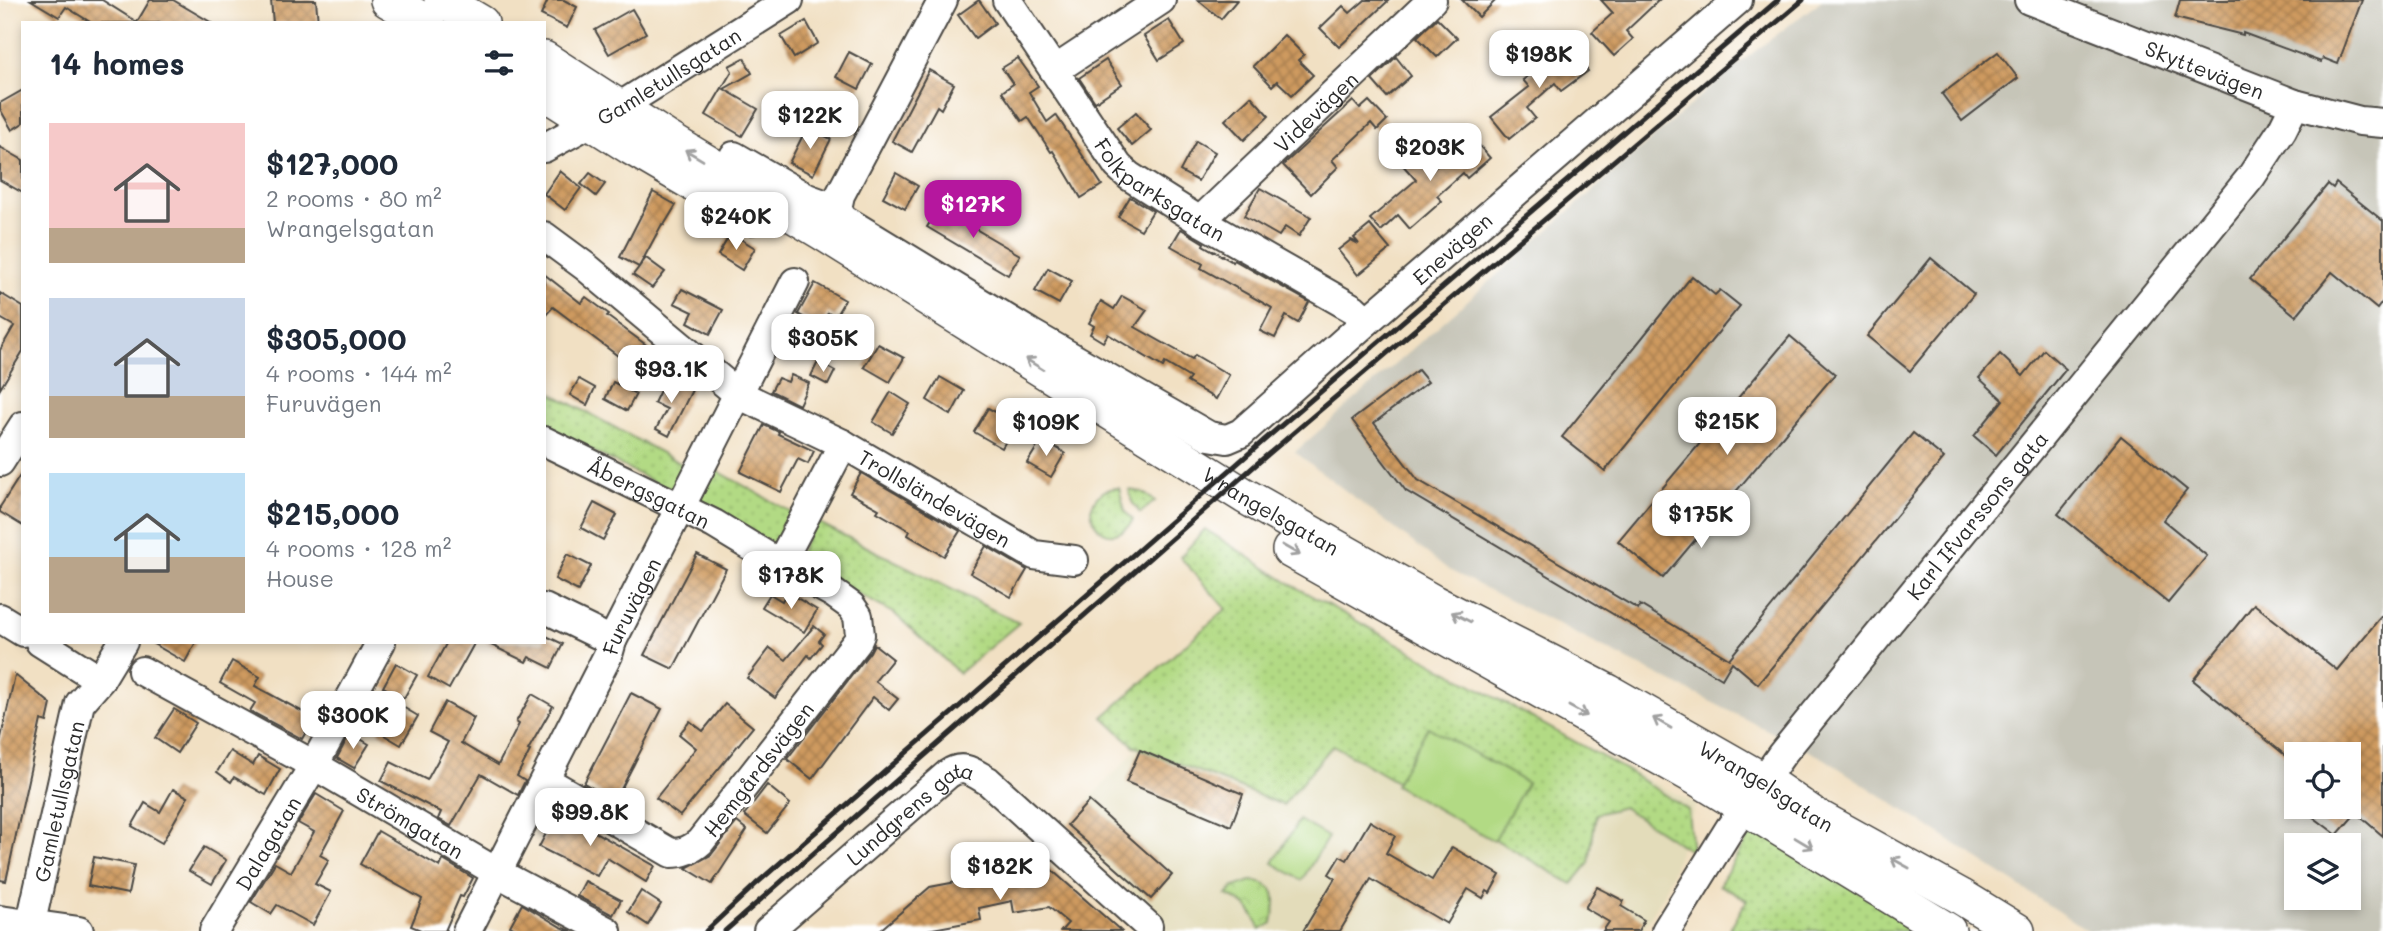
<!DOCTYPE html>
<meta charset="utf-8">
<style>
:root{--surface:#fff;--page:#f6f6f7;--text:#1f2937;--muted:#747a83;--accent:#b5179e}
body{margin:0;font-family:Mali,sans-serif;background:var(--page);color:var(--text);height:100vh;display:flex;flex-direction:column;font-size:26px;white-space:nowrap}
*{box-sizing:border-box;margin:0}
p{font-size:23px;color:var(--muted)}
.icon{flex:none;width:38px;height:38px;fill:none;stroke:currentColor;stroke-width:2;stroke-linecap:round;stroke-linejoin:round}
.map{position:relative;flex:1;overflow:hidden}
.details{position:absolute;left:21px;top:21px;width:525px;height:623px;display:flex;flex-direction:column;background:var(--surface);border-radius:0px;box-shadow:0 4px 10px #0003}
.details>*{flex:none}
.controls{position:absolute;left:2284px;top:742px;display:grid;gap:14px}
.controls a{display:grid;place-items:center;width:77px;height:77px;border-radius:0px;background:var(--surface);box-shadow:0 4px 10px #0003;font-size:35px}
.price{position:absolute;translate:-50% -60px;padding:0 16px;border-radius:14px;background:#fff;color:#222;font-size:23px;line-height:46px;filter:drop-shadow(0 2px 4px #0008)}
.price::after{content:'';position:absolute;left:50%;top:42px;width:21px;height:16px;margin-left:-10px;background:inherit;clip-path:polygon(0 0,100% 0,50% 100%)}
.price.on{background:var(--accent);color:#fff}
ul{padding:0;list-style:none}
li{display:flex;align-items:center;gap:21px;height:175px;padding:0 28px}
li span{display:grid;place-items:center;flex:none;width:196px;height:140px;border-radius:0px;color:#555}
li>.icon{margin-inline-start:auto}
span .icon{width:84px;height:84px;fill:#fffc;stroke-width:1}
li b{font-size:30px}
h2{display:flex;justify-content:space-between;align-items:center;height:84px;padding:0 28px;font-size:30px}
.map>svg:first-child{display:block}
</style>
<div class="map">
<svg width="2383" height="931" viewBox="0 0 2383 931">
<defs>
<pattern id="grass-dots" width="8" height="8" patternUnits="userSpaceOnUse" patternTransform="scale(1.75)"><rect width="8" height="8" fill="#b2da84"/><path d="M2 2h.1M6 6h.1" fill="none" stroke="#99bb72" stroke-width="1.8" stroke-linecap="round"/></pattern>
<pattern id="park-crowns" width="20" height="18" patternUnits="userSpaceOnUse" patternTransform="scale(1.75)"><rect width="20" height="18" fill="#b2da84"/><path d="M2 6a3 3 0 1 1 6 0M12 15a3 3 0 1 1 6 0" fill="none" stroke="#99bb72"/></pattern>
<pattern id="building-cross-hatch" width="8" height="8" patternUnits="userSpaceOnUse" patternTransform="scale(1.75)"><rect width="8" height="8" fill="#ce9a5f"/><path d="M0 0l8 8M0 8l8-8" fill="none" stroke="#a77e4f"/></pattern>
</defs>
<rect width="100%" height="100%" fill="#fff"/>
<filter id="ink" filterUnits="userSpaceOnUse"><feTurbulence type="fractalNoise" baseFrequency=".0143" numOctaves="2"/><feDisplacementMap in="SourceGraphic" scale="14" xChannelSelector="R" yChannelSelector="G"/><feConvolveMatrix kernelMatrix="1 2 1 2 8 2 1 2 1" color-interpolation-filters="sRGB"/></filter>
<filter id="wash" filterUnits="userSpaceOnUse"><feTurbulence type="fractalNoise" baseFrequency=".00686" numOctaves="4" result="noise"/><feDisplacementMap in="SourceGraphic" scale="28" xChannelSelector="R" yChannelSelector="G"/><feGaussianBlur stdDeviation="1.57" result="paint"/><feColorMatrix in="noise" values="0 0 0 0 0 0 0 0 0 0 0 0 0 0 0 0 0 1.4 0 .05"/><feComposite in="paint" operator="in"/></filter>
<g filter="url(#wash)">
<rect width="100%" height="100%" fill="#f1e0c3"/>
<polygon fill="#e3dcba" points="1407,657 1696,804 1664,894 1642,931 1155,931 1163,921 1064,826 1139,747 1283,805"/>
<path fill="#c6c5b8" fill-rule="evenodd" d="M1822,0H2383V931H2088L1825,759L1449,570L1295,452L1728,72ZM2296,754H2348V807H2296ZM2296,845H2348V898H2296Z"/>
<g fill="url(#grass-dots)" stroke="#6e8258" stroke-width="2">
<polygon points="544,389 691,469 675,493 544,426"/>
<polygon points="709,466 798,516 780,542 770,543 702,507 696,495"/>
<path d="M1119,488L1125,511L1133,520C1118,544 1093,536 1091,509C1095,495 1105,488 1119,488Z"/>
<polygon points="1129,490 1142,492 1155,501 1140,513 1132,502"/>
<polygon points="815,521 1019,623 959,673 895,614 796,560"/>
<polygon points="1205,529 1292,585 1626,770 1688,810 1692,852 1623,807 1596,814 1589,863 1572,884 1333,745 1283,805 1134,746 1103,717 1226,609 1180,557"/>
<polygon points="1758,822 1930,931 1729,930 1747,900 1719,885"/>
</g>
<path fill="url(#park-crowns)" stroke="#6e8258" stroke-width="2" d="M1251,881C1281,884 1276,899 1272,923L1260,930C1253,910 1246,903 1227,895L1234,887Z"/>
<g fill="#b2da84" stroke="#6e8258" stroke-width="2">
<polygon points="1428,727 1527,783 1494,841 1395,785"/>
<polygon points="1299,820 1328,837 1302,880 1273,863"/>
</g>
<g id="blocks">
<g fill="url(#building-cross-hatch)">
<polygon points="31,0 102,0 137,22 150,0 173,0 212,23 92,23 66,7 59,17"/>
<polygon points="271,0 316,0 318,23 273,23"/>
<polygon points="548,0 564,0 577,7 567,28 541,15"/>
<polygon points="979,0 995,23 975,38 958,15"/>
<polygon points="1198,0 1237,0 1221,19"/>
<polygon points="1365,0 1389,0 1339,47 1320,28 1343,6 1350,13"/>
<polygon points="1462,0 1496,0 1479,17"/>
<polygon points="1601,0 1659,0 1626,31 1633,39 1614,56 1592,32 1613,13"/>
<polygon points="2180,0 2362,0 2338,64 2323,58 2321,62 2243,33 2243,35 2175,18"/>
<polygon points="632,9 646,33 609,54 595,30"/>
<polygon points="1437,18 1457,38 1437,57 1417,37"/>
<polygon points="1169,20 1184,44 1159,60 1144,36"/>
<polygon points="806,21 818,43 794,58 781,36"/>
<polygon points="1284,35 1304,55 1298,60 1313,75 1292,95 1277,81 1272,86 1253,66"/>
<polygon points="1568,45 1588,71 1561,91 1555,83 1527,108 1535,118 1509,139 1491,117 1529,87 1523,80"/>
<polygon points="849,52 872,64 859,89 836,77"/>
<polygon points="1998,52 2018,78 1962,121 1942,94"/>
<polygon points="1396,57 1411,76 1387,97 1372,80"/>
<polygon points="744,58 752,73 724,89 758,109 742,136 706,115 732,71 729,66"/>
<polygon points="1018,58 1038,86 1029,92 1047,122 1056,115 1102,185 1081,198 1053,151 1051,152 1028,117 1022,121 1002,92 1013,84 1002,68"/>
<polygon points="1106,60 1122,84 1095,102 1079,78"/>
<polygon points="929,70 954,84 941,109 937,106 912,152 892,141"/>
<polygon points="23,90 23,123 12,130 0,109 0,103"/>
<polygon points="1251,96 1269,116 1244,140 1225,120"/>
<polygon points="1353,101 1360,109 1369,101 1387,120 1377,130 1371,123 1332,160 1338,167 1311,194 1283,165"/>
<polygon points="1136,112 1151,130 1132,146 1117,128"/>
<polygon points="807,127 831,139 813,175 789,163"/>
<polygon points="1471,136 1490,158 1467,178 1463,173 1437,196 1442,201 1410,229 1398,215 1381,231 1370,219 1416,180 1401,163 1418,148 1434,168"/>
<polygon points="1196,141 1215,152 1198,181 1180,171"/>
<polygon points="0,147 23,160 23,193 0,180"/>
<polygon points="560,171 581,188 565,210 544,194"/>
<polygon points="590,173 605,184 596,196 581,184"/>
<polygon points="896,173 918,186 905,209 883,197"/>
<polygon points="2336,183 2383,221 2383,301 2377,309 2332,272 2296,316 2250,279 2328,184 2333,188"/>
<polygon points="1260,188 1311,217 1299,236 1285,227 1279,236 1244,216"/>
<polygon points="653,192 676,205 664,225 662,224 639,267 646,258 665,272 652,288 633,275 639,267 620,257"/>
<polygon points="1130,197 1153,211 1141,230 1118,217"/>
<polygon points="941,205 975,225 974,228 1020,255 1008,275 927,227"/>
<polygon points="1370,225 1390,249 1358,275 1338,250 1351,240 1359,244 1354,238"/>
<polygon points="1181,229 1204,243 1203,245 1233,262 1234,260 1309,302 1298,323 1286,316 1275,338 1260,331 1272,308 1201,268 1203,264 1171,246"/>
<polygon points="731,233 755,248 742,270 718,255"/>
<polygon points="1931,258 1974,294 1910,371 1867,336"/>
<polygon points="1048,268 1072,281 1059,304 1035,291"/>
<polygon points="544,274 581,303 586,297 609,314 607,316 649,347 634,368 553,307 544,317"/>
<polygon points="1692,276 1715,295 1720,290 1740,306 1605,471 1562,437"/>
<polygon points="815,283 845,300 835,317 828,313 821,327 798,314"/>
<polygon points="682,289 723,310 710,334 688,322 693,312 674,303"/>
<polygon points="0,293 23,307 23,351 0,389 0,350 14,326 0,318"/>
<polygon points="1122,296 1147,310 1135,327 1192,359 1195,355 1229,375 1216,399 1187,382 1190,378 1165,363 1163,367 1108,334 1103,342 1090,334 1094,326 1089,323 1101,301 1114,309"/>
<polygon points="1790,336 1835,374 1663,578 1618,541"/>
<polygon points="878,344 904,358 890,382 864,367"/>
<polygon points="2044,350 2066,369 1996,455 1974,436 2003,400 1979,378 2000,354 2023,376"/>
<polygon points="818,362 835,371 828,385 811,376"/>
<polygon points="1418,370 1428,382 1374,423 1418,480 1638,609 1640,605 1729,659 1913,433 1944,458 1758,684 1732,662 1722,679 1406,491 1352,420"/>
<polygon points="791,375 809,383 799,405 771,391 778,378 788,382"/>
<polygon points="940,377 964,391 951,415 927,400"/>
<polygon points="579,379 595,388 587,405 570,395"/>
<polygon points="665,380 692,390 669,436 656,429 667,409 654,403"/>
<polygon points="613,382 636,394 627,411 605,399"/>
<polygon points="891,392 910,404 892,433 873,422"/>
<polygon points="988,408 1016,423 1002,448 974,432"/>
<polygon points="764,425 779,432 778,434 814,451 808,464 798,459 781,492 740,472"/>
<polygon points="2121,436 2187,490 2163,520 2207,556 2168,603 2058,514"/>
<polygon points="1042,439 1065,453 1051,477 1027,463"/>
<polygon points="23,471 23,526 0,512 0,507"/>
<polygon points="861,473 960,531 944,556 908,535 910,531 877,512 879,509 850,493"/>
<polygon points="594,503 617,515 603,540 581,528"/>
<polygon points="986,546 1027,570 1011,597 970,573"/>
<polygon points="567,554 591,566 578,591 555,579"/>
<polygon points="697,554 726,569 673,669 644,655"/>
<polygon points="787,592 817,610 804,632 762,607 770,594 782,601"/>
<polygon points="2254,604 2337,670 2383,614 2383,836 2356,813 2337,835 2312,816 2320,807 2348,807 2348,754 2296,754 2296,764 2193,680"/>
<polygon points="814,626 824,634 819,641 822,644 811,658 808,655 775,698 747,678 770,648 786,660"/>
<polygon points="544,635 563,644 551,668 529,657 526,662 485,642 544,642"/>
<polygon points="150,642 196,642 185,662"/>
<polygon points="447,642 475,642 449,689 428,677"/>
<polygon points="874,644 893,659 875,681 898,699 889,710 873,697 812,779 787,759 870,652"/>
<polygon points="232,661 260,677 255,686 314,718 302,739 250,711 255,703 220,683"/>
<polygon points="396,663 417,675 404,698 383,687"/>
<polygon points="15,675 51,704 47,722 41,720 6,881 0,880 0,742"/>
<polygon points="631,693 662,709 615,801 584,783"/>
<polygon points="532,694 553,706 528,750 530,751 517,776 525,781 518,795 481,774 451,826 438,819 441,812 381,781 391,762 427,780 448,742 429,732 445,702 474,718 461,743 498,765 519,724 516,722"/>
<polygon points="396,703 418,716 401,745 379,732"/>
<polygon points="725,704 753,727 680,816 656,798 696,748 679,734 690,721 703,731"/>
<polygon points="174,709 196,723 177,753 155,738"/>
<polygon points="350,733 369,744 354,768 337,758"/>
<polygon points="1140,750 1243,794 1231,826 1126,782"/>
<polygon points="230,751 253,765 258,756 280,769 266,795 234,777 231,782 217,772"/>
<polygon points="767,785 790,804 767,833 744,815"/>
<polygon points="173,789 188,797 162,843 132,826 145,803 160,812"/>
<polygon points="316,794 344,811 320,855 329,860 315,884 331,892 313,925 277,905 271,914 251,902 275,863 291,872 314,832 298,823"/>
<polygon points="1089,801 1172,875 1151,899 1067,825"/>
<polygon points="558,810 589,825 588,828 655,866 646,882 607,858 597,876 539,847"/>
<polygon points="1370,821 1395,836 1386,853 1432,880 1452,847 1500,875 1490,893 1487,891 1483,898 1468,889 1447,924 1371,879 1340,931 1303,931 1335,878 1329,874 1340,856 1347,860"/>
<polygon points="737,822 747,830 712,884 686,868 711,855"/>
<polygon points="378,831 440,867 443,860 473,878 463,897 460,896 445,931 423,931 411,926 422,899 360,864"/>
<polygon points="204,847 226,860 212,884 189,871"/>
<polygon points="94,857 134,865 128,894 88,886"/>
<polygon points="1046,865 1121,931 1061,931 1068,923 1049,907 1014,913 1012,901 979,908 981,920 922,931 879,931 930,887"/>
<polygon points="585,881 621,900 613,915 577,896"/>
<polygon points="1597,887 1624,901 1621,906 1644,920 1638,931 1603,931 1609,922 1585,908"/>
<polygon points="641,891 661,904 648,925 628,912"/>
<polygon points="522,904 561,927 572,931 519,931 510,926"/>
</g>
</g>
</g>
<g filter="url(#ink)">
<use href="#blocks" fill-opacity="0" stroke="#494642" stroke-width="2"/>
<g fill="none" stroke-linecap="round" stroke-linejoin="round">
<defs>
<g id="minor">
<path id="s1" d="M1007,0L1118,166L1129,176L1200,221L1354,309L1367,321"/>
<path id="s2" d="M2029,0L2295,104L2360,121L2383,123"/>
<polyline points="1055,70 1161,0"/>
<path id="s3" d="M544,148L619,107L789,0"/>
<polyline points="734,156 807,198 837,209"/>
<path id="s4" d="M837,209L843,219L1030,333L1209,436L1227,439L1241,433L1367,321L1738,0"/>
<polyline points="837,209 840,195 943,0"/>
<path id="s5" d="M1200,221L1432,0"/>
<polyline points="544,236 586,267 738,394 843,444"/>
<path id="s6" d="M544,441L714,524L780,564L833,593L851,606L858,616L860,635L857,642L700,842C691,850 683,853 671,853L545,780"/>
<polyline points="0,462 23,426"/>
<path id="s7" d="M780,564L843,444L1034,555L1074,560"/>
<polyline points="544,608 612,641"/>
<polyline points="0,618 23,632"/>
<polyline points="40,642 100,680"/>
<path id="s8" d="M142,671L314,765L498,873L607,931"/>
<polyline points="0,920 79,931"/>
<path id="s9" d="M29,931L80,703L100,680L123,642"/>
<path id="s10" d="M214,931L314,765L381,642"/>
<path id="s11" d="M467,931L608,655L612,641L795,282"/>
<path id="s12" d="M768,931L948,774C963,763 974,773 988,781L1148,926"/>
<path id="s13" d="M1666,931L1730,828L1782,754L2251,177L2282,130L2295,104"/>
</g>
<g id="major">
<polyline points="388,0 427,23"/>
<polyline points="442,0 481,23"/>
<path id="s14" d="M544,59L666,138L822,232L1245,496L1434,603L1608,692L1764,781L1812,814L1960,896L2017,931"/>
<polyline points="544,92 631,147 751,217"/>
<polyline points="1290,550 1699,779 1948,931"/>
</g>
</defs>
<use href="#minor" stroke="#494642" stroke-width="32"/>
<use href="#major" stroke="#494642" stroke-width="38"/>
<use href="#minor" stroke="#fff" stroke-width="28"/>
<use href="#major" stroke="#fff" stroke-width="35"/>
<g stroke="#2b2b2b" stroke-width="5">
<polyline points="706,931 756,884 1269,436 1778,0"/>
<polyline points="725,931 1259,462 1803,0"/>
</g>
</g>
<defs><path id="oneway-shaft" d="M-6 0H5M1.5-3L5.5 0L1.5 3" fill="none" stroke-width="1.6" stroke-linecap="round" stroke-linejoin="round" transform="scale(1.75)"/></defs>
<g stroke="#a0a0a0">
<use href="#oneway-shaft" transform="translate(694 155) rotate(-149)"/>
<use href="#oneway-shaft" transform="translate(1034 364) rotate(-148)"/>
<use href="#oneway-shaft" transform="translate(1291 550) rotate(30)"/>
<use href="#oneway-shaft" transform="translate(1461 617) rotate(-153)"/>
<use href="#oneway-shaft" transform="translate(1578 711) rotate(29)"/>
<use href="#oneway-shaft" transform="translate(1662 723) rotate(-150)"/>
<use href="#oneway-shaft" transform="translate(1804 843) rotate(31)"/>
<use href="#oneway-shaft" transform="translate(1900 863) rotate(-151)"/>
</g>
</g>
<g text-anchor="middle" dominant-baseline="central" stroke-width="7" stroke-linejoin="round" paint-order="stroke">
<g font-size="21" fill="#2b2b2b" stroke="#fff">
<text stroke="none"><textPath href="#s2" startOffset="189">Skyttevägen</textPath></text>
<text stroke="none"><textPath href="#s3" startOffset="144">Gamletullsgatan</textPath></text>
<text stroke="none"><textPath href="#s5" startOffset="159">Videvägen</textPath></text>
<text stroke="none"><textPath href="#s1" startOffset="247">Folkparksgatan</textPath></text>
<text stroke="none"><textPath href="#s4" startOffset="751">Enevägen</textPath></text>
<text stroke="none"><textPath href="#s6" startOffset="117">Åbergsgatan</textPath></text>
<text stroke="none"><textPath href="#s7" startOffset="242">Trollsländevägen</textPath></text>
<text stroke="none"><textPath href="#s14" startOffset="856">Wrangelsgatan</textPath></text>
<text stroke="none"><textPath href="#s13" startOffset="520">Karl Ifvarssons gata</textPath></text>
<text stroke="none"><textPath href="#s11" startOffset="364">Furuvägen</textPath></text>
<text transform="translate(758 769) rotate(-52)">Hemgårdsvägen</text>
<text stroke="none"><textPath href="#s14" startOffset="1423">Wrangelsgatan</textPath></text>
<text stroke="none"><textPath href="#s9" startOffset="133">Gamletullsgatan</textPath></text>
<text stroke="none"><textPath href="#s8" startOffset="308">Strömgatan</textPath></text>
<text stroke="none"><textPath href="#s12" startOffset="187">Lundgrens gata</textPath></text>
<text stroke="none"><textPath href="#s10" startOffset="103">Dalagatan</textPath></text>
</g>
</g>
</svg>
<div class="controls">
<a><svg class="icon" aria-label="locate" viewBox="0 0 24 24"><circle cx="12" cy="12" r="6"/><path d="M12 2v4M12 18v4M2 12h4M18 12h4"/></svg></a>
<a><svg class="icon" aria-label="layers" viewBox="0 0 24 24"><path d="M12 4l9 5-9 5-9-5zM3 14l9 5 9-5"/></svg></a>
</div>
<b class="price" style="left:1539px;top:90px">$198K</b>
<b class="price" style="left:810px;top:151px">$122K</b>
<b class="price" style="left:1430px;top:183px">$203K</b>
<b class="price on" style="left:973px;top:240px">$127K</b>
<b class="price" style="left:736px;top:252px">$240K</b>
<b class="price" style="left:823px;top:374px">$305K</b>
<b class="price" style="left:671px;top:405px">$93.1K</b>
<b class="price" style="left:1727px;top:457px">$215K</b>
<b class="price" style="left:1046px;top:458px">$109K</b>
<b class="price" style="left:1701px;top:550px">$175K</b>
<b class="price" style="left:791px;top:611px">$178K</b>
<b class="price" style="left:353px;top:751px">$300K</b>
<b class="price" style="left:590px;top:848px">$99.8K</b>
<b class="price" style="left:1000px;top:902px">$182K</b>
<section class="details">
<h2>14 homes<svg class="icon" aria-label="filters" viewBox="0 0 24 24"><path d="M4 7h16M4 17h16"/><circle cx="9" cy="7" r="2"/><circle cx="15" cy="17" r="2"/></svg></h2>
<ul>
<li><span style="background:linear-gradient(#f6c9c9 75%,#b9a48a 0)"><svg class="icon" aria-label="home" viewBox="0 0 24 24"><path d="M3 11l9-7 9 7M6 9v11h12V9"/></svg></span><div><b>$127,000</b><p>2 rooms · 80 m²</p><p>Wrangelsgatan</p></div></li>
<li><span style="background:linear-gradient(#c9d6e8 70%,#b9a48a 0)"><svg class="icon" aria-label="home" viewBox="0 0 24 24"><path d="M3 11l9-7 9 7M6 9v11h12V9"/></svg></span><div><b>$305,000</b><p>4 rooms · 144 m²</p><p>Furuvägen</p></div></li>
<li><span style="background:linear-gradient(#bfe0f5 60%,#b9a48a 0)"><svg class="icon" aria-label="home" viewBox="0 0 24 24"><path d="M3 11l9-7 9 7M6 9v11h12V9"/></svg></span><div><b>$215,000</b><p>4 rooms · 128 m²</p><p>House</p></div></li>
</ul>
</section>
</div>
